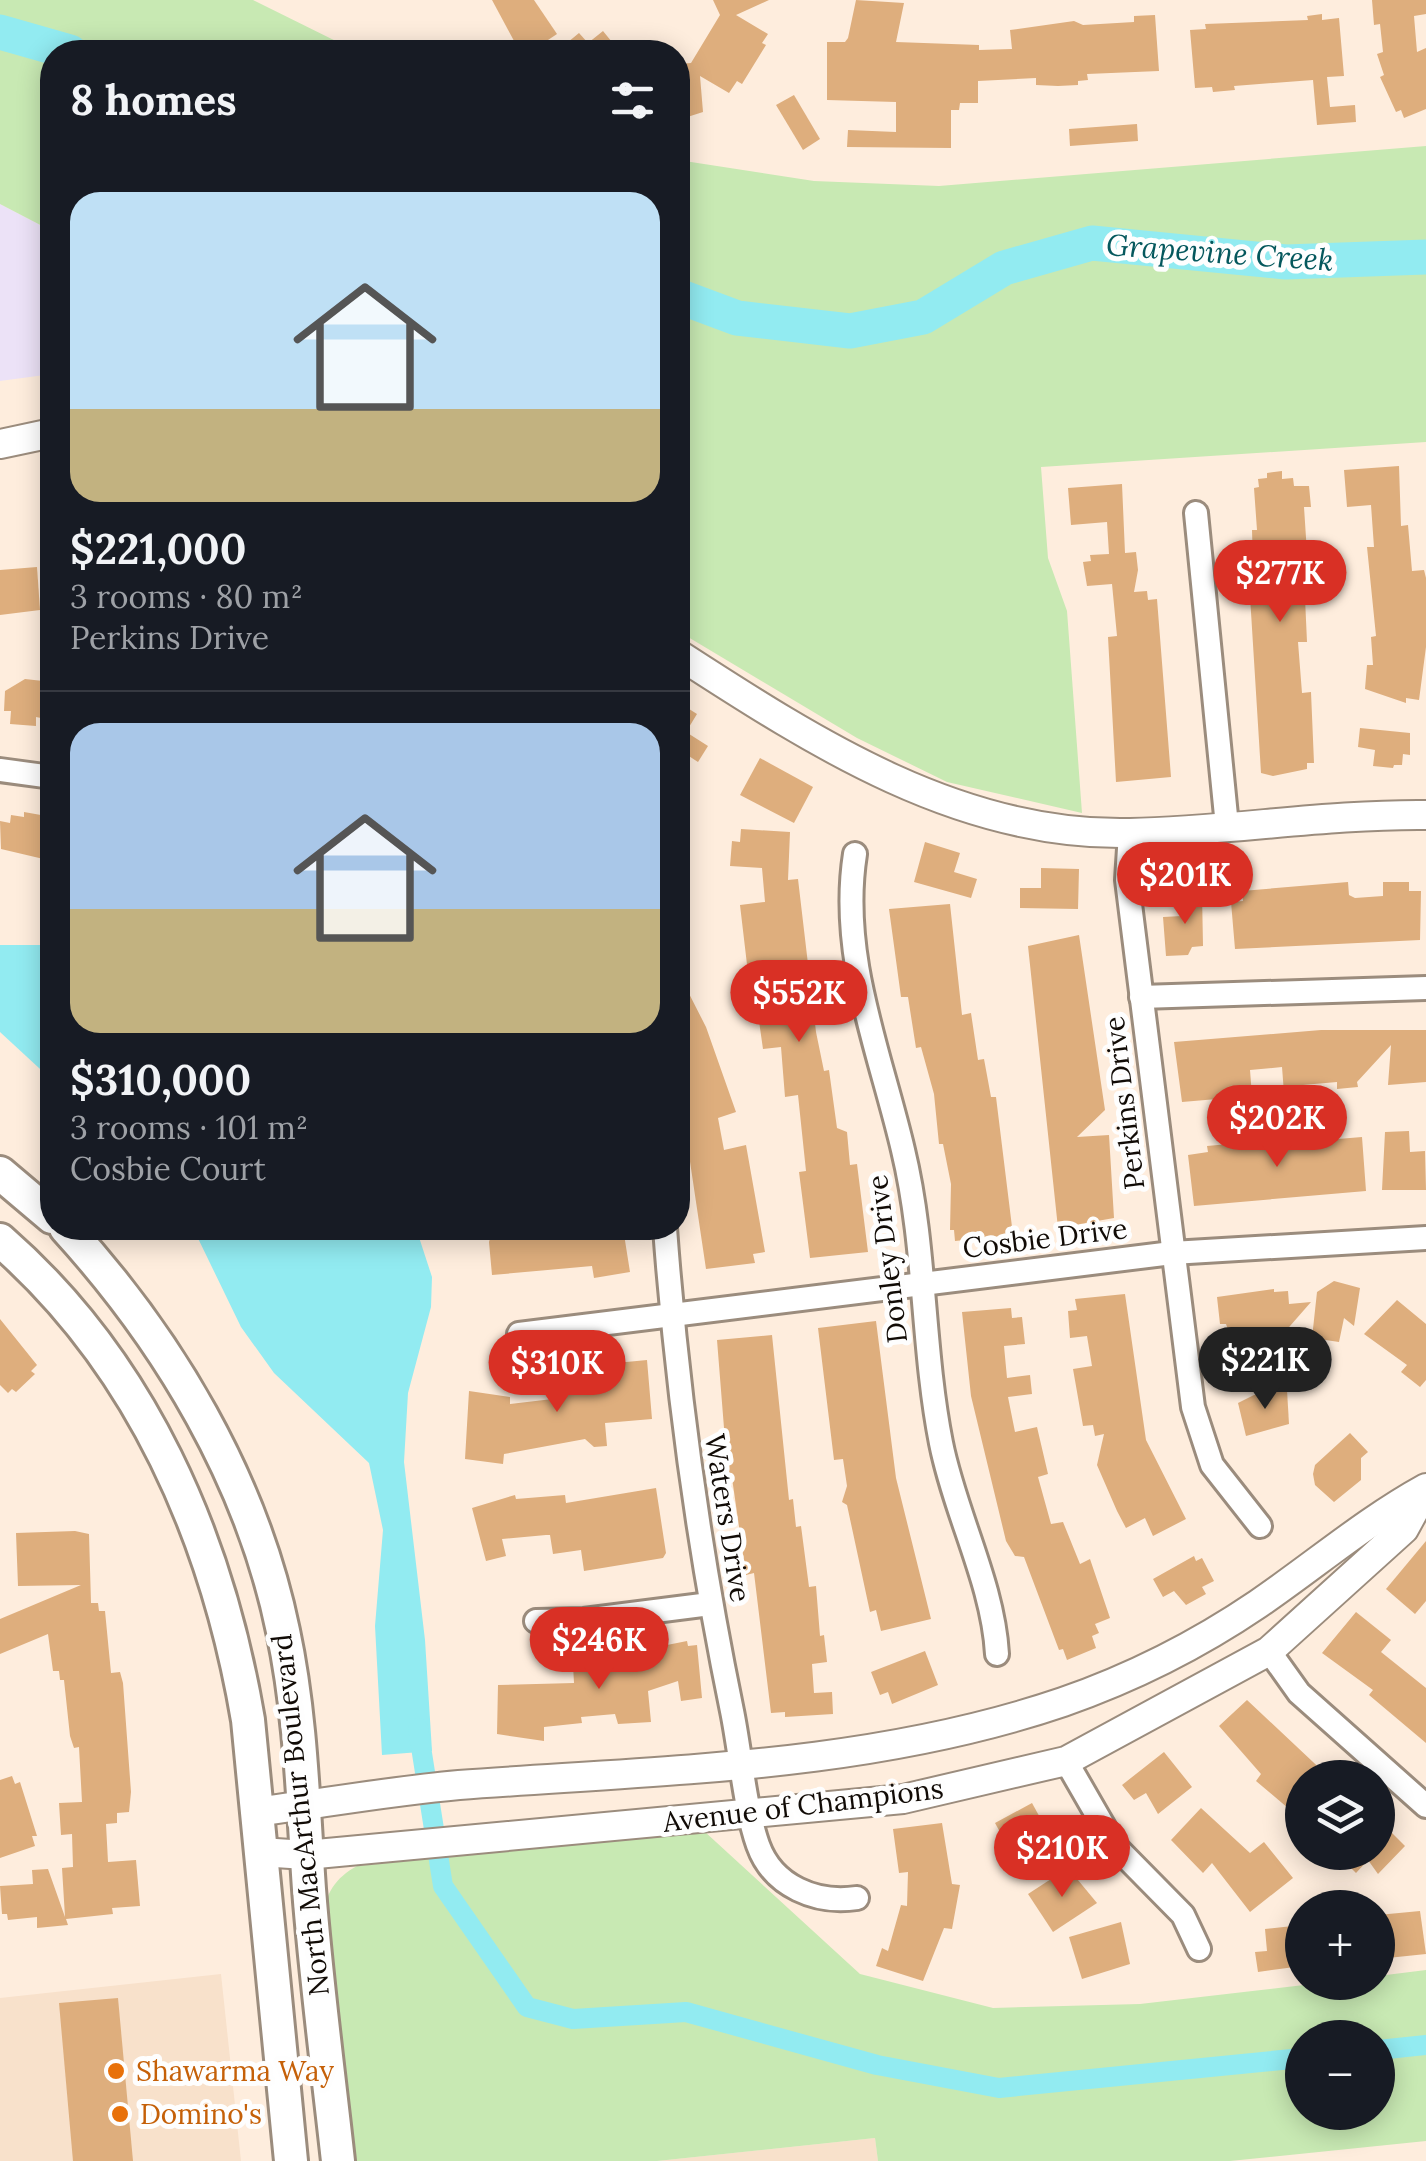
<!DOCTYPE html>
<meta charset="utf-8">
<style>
:root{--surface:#171b24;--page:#20242c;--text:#f1f3f6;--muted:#9ea1a6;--line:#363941;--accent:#d93025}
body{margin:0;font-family:Lora,serif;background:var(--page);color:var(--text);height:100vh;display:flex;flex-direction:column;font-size:38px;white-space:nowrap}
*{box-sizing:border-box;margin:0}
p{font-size:32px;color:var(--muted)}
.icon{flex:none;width:55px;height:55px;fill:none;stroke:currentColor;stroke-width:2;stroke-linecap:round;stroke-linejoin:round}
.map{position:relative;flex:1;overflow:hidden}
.drawer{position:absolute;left:40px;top:40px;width:650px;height:1200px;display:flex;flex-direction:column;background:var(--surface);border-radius:40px;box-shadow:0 5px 25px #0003}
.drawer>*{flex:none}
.controls{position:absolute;left:1285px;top:1760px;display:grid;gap:20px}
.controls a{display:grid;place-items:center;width:110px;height:110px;border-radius:50%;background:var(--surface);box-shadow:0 5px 25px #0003;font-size:50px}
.price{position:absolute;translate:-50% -85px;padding:0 22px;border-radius:35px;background:var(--accent);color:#fff;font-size:32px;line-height:65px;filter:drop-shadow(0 2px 5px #0008)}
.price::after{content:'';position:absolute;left:50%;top:60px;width:30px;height:22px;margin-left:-15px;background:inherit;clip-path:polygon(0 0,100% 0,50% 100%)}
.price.active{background:#222;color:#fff}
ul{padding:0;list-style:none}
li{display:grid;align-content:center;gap:20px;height:530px;padding:0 30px}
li+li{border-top:2px solid var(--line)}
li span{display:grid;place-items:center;height:310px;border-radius:30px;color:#555}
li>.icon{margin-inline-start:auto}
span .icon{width:180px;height:180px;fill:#fffc;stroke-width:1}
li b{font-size:42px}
h2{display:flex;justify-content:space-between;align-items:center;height:120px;padding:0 30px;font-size:42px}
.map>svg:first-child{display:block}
</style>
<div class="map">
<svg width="1426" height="2161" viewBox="0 0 1426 2161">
<rect width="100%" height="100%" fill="#feeddd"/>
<g fill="#f8e1cb">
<polygon points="221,1974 241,2161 0,2161 0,1998"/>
<polygon points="875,2138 878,2161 657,2161"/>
</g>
<polygon fill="#ece2f7" points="0,204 50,230 52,374 0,381"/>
<g fill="#c8e9b3" fill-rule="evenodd">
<polygon points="0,0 253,0 358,52 52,52 52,248 50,230 0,204"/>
<polygon points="1426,146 1426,442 1041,467 1048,558 1067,611 1082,813 947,782 857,738 678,631 678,160 814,181 939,186"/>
<path d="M704,1831L860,1974L993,2008L1140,2004L1321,1983L1378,1982V1976L1426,1970V2141L1230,2161H878L875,2138L657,2161H356L330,1942C317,1910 327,1882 357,1866ZM1302,2038H1378V2112H1302Z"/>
</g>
<g fill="#92ebf1">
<polygon points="0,945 52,945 52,1080 0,1032"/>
<polygon points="193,1228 416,1228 432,1277 431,1307 408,1393 404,1462 425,1640 432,1751 382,1755 375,1626 383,1530 369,1463 274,1373 241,1327"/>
</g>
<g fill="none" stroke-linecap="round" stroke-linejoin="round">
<g stroke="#92ebf1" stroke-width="20">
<polyline points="418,1728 443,1886 527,2007 573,2019 686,2012 877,2065 999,2088 1302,2058"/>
<polyline points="1378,2050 1426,2045"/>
</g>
<g stroke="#92ebf1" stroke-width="35">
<polyline points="0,32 70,52"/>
<polyline points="678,296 737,318 850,331 923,317 1004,268 1092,243 1286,262 1426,257"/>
</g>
</g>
<g fill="#deae7d">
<polygon points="492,0 534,0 557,34 530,52 520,52"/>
<polygon points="713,0 769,0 736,15 768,34 762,43 766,45 742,84 737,81 729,93 700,76 703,112 678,120 678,64 691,63 720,15"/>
<polygon points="856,0 904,3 896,42 979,45 979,50 1012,49 1010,30 1074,21 1083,25 1134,22 1134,16 1155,15 1159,71 1087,74 1088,80 1078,81 1078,85 1058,86 1036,85 1036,78 978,81 978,103 960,103 959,110 951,110 951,148 847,147 848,130 896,132 896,102 827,100 827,42 845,42 848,38"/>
<polygon points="1372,0 1426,0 1426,14 1414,16 1417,52 1426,48 1426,109 1404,118 1401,110 1396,112 1380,77 1384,75 1377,54 1383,52 1380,24 1374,25"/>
<polygon points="1322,14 1322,20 1339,18 1344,76 1327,77 1330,107 1355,105 1356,122 1317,125 1313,80 1234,86 1235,90 1213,92 1212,87 1195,88 1190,30 1206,29 1205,24 1308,20 1307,16"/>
<polygon points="603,31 620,52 556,52 579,33 588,43"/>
<polygon points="794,95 820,139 803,150 776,105"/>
<polygon points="1137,124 1138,141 1070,146 1069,129"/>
<polygon points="1399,466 1401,526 1408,525 1412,571 1424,570 1426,578 1426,647 1419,700 1406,698 1406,703 1365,689 1367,665 1373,665 1371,637 1376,636 1367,547 1374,547 1371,505 1347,507 1344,470"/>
<polygon points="1282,471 1282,479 1293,478 1294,486 1309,486 1311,507 1304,507 1307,553 1303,554 1307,642 1298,642 1302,693 1311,692 1314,763 1307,763 1307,769 1273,776 1261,773 1248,564 1253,564 1252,530 1257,530 1254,488 1259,487 1258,479 1267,478 1267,473"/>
<polygon points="1122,484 1125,553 1136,552 1138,570 1134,592 1147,591 1148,600 1157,599 1171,777 1116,782 1108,637 1117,636 1112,584 1087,586 1083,562 1091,561 1090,555 1109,554 1107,522 1071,525 1068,488"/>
<polygon points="37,567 40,610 0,615 0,570"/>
<polygon points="25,679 43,681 41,718 36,717 36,726 10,724 11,711 4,711 5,691"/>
<polygon points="678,702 697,714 686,732 708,746 698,762 678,749"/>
<polygon points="1360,728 1410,733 1410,755 1403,754 1402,765 1394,765 1393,768 1373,766 1375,750 1358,747"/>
<polygon points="760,758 813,787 794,823 740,795"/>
<polygon points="24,812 52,817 52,861 1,849 0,821 10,823 11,815 24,817"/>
<polygon points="741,829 790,832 788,880 798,879 816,1032 824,1071 829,1070 837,1128 847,1132 850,1165 857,1164 868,1252 810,1258 799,1172 806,1171 798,1095 785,1097 781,1047 763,1049 752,972 748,973 740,905 765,902 762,868 730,866 732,841 740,842"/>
<polygon points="925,842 960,853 954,872 977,879 971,898 914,882"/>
<polygon points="1041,868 1079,869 1078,909 1020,908 1020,888 1041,888"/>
<polygon points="1348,882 1349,895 1355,898 1383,896 1383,882 1409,882 1409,891 1421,891 1420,940 1235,949 1231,902 1243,901 1242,891"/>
<polygon points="1202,893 1203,946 1192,947 1188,955 1166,956 1163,917 1182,916 1182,895"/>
<polygon points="950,904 962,1015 971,1013 978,1060 984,1059 991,1097 996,1097 1013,1235 955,1241 954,1230 950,1230 951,1184 943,1144 939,1144 934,1094 921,1047 916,1048 908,997 901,997 889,909"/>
<polygon points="1079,935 1105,1110 1077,1137 1109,1135 1114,1218 1058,1228 1028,946"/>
<polygon points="678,972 706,1027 736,1112 718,1118 724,1150 746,1145 765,1252 753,1254 755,1263 706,1269 689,1155 678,1124"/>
<polygon points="1321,1030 1426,1030 1426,1082 1388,1085 1391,1045 1357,1082 1358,1087 1337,1089 1337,1082 1303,1085 1304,1091 1284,1093 1282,1067 1250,1070 1252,1096 1182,1102 1174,1042"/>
<polygon points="1409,1131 1410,1152 1425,1151 1426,1190 1382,1190 1385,1132"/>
<polygon points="1326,1135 1326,1140 1362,1137 1366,1191 1194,1206 1188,1155 1208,1152 1207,1146"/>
<polygon points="493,1228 623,1228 630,1272 594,1278 592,1266 492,1275 489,1242"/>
<polygon points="1334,1281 1360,1288 1354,1326 1344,1318 1339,1342 1312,1338 1317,1292"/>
<polygon points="1274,1289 1274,1292 1288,1291 1289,1304 1311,1302 1283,1334 1283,1345 1262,1347 1262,1341 1233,1344 1226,1324 1220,1324 1217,1297"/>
<polygon points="1125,1294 1146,1440 1186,1519 1153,1536 1145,1518 1126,1528 1117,1511 1097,1465 1104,1434 1095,1436 1093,1425 1083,1426 1073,1369 1092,1366 1087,1336 1070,1338 1068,1311 1077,1310 1075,1299"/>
<polygon points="1397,1300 1426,1324 1426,1380 1420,1387 1401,1372 1407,1365 1364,1334"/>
<polygon points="1011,1308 1012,1318 1022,1317 1025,1344 1004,1346 1007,1378 1030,1375 1032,1394 1008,1397 1015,1432 1037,1427 1048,1474 1038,1477 1051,1524 1063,1522 1080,1564 1090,1559 1110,1618 1095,1624 1099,1633 1092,1636 1096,1648 1067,1660 1063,1649 1059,1650 1024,1557 1015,1556 1006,1541 971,1396 962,1312"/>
<polygon points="0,1319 37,1365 31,1371 35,1374 16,1392 12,1389 8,1393 0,1385"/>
<polygon points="876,1321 896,1478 931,1619 881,1631 876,1610 870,1612 847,1505 842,1502 847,1486 843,1459 834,1460 818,1328"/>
<polygon points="772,1335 789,1500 793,1499 796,1527 801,1526 809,1587 816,1586 820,1636 824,1635 827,1662 812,1664 814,1693 832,1692 833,1714 785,1717 785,1712 771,1713 754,1573 746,1575 732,1478 728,1478 717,1340"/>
<polygon points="647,1360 652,1419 605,1423 607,1446 594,1447 585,1439 504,1454 503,1464 465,1459 469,1391 510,1397 510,1404 561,1398 561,1391 608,1388 606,1364"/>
<polygon points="1287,1390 1289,1424 1246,1436 1238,1403 1254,1395"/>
<polygon points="1350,1433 1368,1452 1361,1458 1361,1480 1334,1502 1315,1485 1313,1474 1315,1465"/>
<polygon points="656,1488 666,1553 663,1558 584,1571 581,1550 553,1554 550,1535 546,1535 502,1539 506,1556 486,1561 472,1508 515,1495 516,1499 565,1495 566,1503"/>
<polygon points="75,1531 89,1534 91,1603 98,1603 99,1611 105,1611 111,1673 120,1672 123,1683 131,1792 129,1812 117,1813 117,1823 106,1824 108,1862 136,1860 140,1906 112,1908 113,1914 66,1919 68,1925 37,1928 37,1917 8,1920 7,1914 2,1914 0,1886 33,1884 32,1870 48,1869 65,1917 62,1868 73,1867 72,1834 61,1835 59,1803 82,1802 79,1747 74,1748 70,1736 64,1680 60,1680 59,1671 53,1671 48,1634 0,1654 0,1619 81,1585 18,1586 16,1533"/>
<polygon points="1426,1541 1426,1601 1415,1614 1386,1589"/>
<polygon points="1194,1556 1196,1561 1202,1558 1214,1581 1202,1587 1206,1594 1186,1605 1174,1591 1163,1597 1153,1579"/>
<polygon points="1356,1612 1391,1640 1381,1652 1426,1688 1426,1743 1369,1695 1373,1690 1322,1653"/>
<polygon points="687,1641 688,1646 697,1645 702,1698 681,1701 678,1681 648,1691 651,1722 618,1724 615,1714 581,1717 582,1723 544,1727 544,1741 497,1734 498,1685 574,1683 573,1665 608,1661 608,1656 652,1652 652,1648"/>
<polygon points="925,1651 938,1685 892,1704 888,1692 880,1695 871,1672"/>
<polygon points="1247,1700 1330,1778 1302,1778 1302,1820 1256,1781 1261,1774 1219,1726"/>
<polygon points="1164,1752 1192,1787 1158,1814 1146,1793 1134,1800 1122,1785"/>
<polygon points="12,1776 15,1784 20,1782 37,1836 32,1836 35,1846 0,1858 0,1780"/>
<polygon points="1032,1803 1054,1843 1017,1863 995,1823"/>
<polygon points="1201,1808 1250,1853 1264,1842 1293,1878 1250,1912 1212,1863 1203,1873 1171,1840"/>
<polygon points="1378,1819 1405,1846 1378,1874 1368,1860 1356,1873 1335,1852 1378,1852"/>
<polygon points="942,1823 952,1884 960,1885 952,1929 944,1928 923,1981 876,1966 882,1948 888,1951 901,1905 907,1906 908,1872 899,1873 893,1829"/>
<polygon points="1068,1868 1097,1903 1053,1932 1028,1894"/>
<polygon points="1420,1911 1426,1954 1378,1959 1378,1915"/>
<polygon points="1121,1922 1130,1964 1082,1979 1069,1937"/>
<polygon points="1302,1925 1302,1966 1258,1972 1255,1952 1267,1951 1265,1929"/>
<polygon points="118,1998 133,2161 73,2161 59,2003"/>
</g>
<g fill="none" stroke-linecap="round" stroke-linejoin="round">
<defs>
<g id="minor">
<polyline points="1196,513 1227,826"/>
<polyline points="0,770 52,777"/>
<polyline points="1130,833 1127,880 1193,1407 1212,1465 1260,1526"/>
<path d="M855,854C839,956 880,1052 903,1150C926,1245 922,1347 941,1443C955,1514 993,1583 997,1654"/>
<polyline points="1141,997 1426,988"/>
<path d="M665,1228C677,1390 699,1551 732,1711C740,1750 745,1809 758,1845C773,1887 817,1904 857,1898"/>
<polyline points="519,1334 1172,1253 1426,1238"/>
<polyline points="536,1621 584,1620 710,1604"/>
<polyline points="1269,1651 1299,1693 1426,1806"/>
<polyline points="1066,1761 1115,1846 1183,1915 1199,1949"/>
</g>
<g id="tertiary">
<polyline points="0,444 52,433"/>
<path d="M678,654C814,742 960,837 1130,833C1229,831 1327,814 1426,815"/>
<path d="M256,1812C324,1803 391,1791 459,1785C661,1770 869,1768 1063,1702C1132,1678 1199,1644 1258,1604C1315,1565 1366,1521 1426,1488"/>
<polyline points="260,1852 306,1855 903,1799 1066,1761 1269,1651 1404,1529 1426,1489"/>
</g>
<g id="secondary">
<polyline points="0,1173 52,1217"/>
<path d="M66,1228C169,1341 252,1480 283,1631C301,1715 303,1803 309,1889C316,1980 328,2070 338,2161"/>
<path d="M0,1240C142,1364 217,1537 248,1720L291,2161"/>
</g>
</defs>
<use href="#minor" stroke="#9b8c7d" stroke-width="28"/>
<use href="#tertiary" stroke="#9b8c7d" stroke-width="32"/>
<use href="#secondary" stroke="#9b8c7d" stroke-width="38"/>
<use href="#minor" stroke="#fff" stroke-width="22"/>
<use href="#tertiary" stroke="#fff" stroke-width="28"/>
<use href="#secondary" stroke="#fff" stroke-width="32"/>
</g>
<g fill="#e8710a" stroke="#fefefe" stroke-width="4">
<circle cx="116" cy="2071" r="10"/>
<circle cx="120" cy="2114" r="10"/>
</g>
<g text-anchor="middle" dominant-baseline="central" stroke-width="10" stroke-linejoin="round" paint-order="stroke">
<g font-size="28" fill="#110b06" stroke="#fefefe">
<text transform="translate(1124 1103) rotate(-97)">Perkins Drive</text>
<text transform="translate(1045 1238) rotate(-7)">Cosbie Drive</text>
<text transform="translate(887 1259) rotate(-97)">Donley Drive</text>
<text transform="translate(728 1518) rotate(81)">Waters Drive</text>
<text transform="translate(803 1805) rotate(-7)">Avenue of Champions</text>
<text transform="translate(300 1815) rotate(-96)">North MacArthur Boulevard</text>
</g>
<g font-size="28" fill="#c56008" stroke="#fefefe" text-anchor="start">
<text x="136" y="2071">Shawarma Way</text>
<text x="140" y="2114">Domino's</text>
</g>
<g font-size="30" font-style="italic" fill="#05585d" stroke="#fefefe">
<text transform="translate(1220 252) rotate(4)">Grapevine Creek</text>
</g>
</g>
</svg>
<div class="controls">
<a><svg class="icon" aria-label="layers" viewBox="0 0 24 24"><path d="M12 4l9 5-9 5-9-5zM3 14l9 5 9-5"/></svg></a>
<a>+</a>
<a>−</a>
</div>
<b class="price" style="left:1280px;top:625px">$277K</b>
<b class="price" style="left:1185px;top:927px">$201K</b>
<b class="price" style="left:799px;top:1045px">$552K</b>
<b class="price" style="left:1277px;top:1170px">$202K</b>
<b class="price active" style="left:1265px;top:1412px">$221K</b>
<b class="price" style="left:557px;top:1415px">$310K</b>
<b class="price" style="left:599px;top:1692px">$246K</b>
<b class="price" style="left:1062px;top:1900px">$210K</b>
<section class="drawer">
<h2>8 homes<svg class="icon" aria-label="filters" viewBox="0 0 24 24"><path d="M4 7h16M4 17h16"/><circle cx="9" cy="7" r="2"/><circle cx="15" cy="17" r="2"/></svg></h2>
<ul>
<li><span style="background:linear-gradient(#bfe0f5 70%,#c2b280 0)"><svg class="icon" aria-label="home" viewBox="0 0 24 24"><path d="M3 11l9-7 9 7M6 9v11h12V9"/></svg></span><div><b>$221,000</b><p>3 rooms · 80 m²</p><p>Perkins Drive</p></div></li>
<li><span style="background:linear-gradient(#a9c7e8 60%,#c2b280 0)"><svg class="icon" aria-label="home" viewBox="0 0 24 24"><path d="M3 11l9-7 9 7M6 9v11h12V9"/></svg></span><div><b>$310,000</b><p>3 rooms · 101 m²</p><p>Cosbie Court</p></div></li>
</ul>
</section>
</div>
